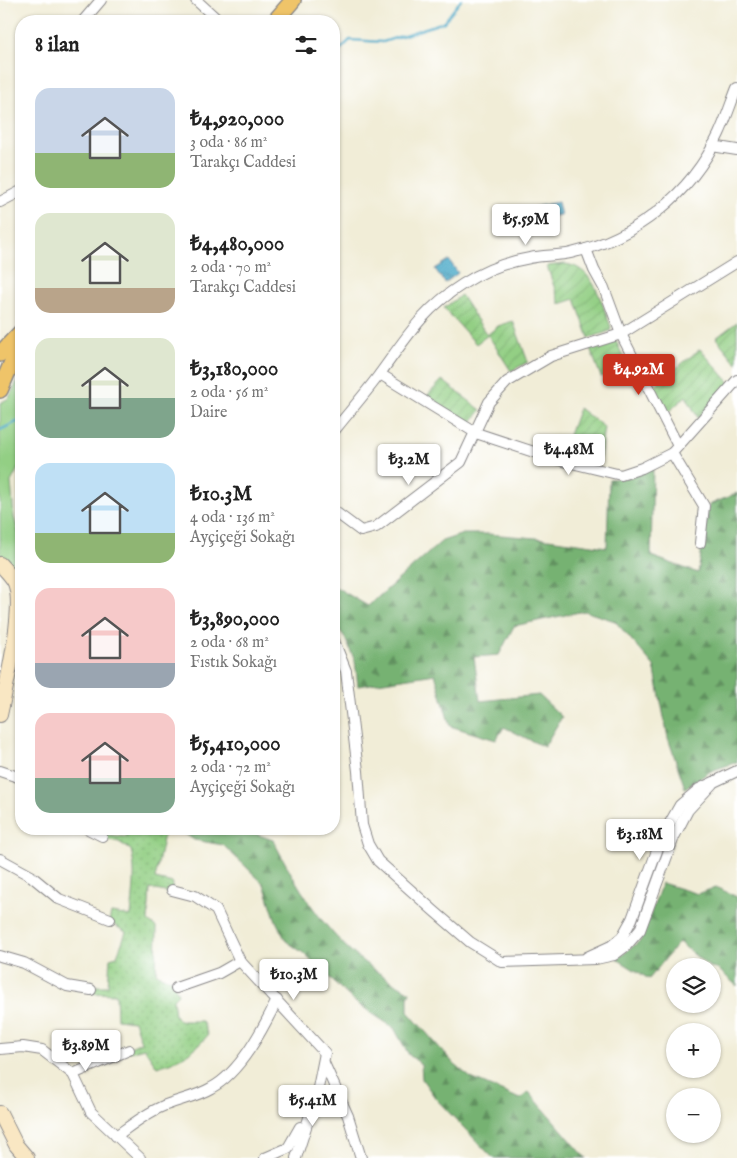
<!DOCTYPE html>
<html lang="tr">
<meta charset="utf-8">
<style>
:root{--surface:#fff;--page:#f2f2f2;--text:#222;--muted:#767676;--accent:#c8321e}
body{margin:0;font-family:"IM FELL English",serif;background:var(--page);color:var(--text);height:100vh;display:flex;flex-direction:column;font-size:19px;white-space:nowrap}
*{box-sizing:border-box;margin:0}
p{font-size:16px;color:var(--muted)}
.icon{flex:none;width:28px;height:28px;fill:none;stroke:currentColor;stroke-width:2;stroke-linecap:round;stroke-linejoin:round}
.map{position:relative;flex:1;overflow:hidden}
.details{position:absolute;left:15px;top:15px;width:325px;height:820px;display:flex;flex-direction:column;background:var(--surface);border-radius:20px;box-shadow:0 1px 4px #0004}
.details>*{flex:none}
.controls{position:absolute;left:666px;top:958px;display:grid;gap:10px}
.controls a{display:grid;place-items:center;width:55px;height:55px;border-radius:50%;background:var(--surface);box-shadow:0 1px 4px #0004;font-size:25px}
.price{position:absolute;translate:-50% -42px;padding:0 11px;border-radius:5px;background:#fff;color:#222;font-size:16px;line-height:32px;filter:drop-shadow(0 1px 2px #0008)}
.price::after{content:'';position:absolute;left:50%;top:30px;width:15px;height:11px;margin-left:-8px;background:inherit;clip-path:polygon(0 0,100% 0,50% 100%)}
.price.active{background:var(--accent);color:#fff}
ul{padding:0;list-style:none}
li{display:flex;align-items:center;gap:15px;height:125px;padding:0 20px}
li span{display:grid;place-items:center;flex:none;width:140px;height:100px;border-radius:15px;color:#555}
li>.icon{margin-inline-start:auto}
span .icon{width:60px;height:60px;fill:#fffc;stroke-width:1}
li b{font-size:21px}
h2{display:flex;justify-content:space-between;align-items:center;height:60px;padding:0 20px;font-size:21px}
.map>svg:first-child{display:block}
</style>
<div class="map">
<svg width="737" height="1158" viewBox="0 0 737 1158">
<defs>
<pattern id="forest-firs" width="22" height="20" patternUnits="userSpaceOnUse" patternTransform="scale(1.25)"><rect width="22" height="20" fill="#76b272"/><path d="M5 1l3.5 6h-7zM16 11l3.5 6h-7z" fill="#60905f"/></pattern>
<pattern id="park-dots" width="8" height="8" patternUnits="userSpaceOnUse" patternTransform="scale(1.25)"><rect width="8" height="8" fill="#93cf84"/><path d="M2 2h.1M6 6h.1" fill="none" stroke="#7eb173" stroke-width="1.8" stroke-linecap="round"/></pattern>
<pattern id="garden-furrows" width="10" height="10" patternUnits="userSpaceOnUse" patternTransform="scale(1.25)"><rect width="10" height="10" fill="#93cf84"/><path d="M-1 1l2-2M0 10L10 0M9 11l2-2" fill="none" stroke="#7eb173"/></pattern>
<pattern id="water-ripples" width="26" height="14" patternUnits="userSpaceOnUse" patternTransform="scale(1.25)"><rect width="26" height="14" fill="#47a7c6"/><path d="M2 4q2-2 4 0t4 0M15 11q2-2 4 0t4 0" fill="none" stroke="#3b88a2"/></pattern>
</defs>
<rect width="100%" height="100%" fill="#fff"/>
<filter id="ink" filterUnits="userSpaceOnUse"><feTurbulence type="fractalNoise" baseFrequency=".02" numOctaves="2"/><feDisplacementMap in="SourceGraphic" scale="10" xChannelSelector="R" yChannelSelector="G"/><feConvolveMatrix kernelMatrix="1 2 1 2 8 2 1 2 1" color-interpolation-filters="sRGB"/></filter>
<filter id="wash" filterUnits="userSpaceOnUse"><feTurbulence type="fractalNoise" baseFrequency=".0096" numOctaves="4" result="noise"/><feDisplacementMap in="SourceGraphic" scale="20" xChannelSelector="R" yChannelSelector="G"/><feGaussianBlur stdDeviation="1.12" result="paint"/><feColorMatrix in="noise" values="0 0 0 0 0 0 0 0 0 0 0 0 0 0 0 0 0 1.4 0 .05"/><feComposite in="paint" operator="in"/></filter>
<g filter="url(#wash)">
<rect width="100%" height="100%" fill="#f1edd7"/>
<polygon fill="#93cf84" stroke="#5a7860" points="21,374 21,463 11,482 14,517 21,542 21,571 15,574 0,555 0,403 9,398"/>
<g fill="url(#forest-firs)" stroke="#4c6a56">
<polygon points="653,466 651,556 698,573 709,505 737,493 737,762 711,771 685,788 668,738 654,666 615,621 584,611 514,626 499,655 474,657 480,701 539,695 562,717 544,747 504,727 496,740 450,726 435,674 358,686 355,661 344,636 334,623 334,586 368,606 442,541 463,534 488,534 548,539 607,547 609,479 631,477"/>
<path d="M178,829H247L250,832L273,840C297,886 323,931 365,963C379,974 395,983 410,992L408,997V1012L455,1065L471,1078L520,1099L529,1092L586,1158H493L436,1099L422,1079L421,1064L409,1055L394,1028L355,1002L302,952L286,941L276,921L264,884L223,845L194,840Z"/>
<polygon points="662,883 698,894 716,887 737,897 737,986 719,970 708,966 679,942 649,979 617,959 641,940"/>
</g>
<path fill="url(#park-dots)" stroke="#5a7860" d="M128,829H165L155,879L173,883L171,893L150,889L148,921L157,928L156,972L162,977L172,979L178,994L173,999L175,1015L179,1021H202L208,1035C194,1052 179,1061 157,1067L144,1048L129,1052L128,1048L141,1042L134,1021L117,1019L116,994L91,993V986H108L110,958L117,956L126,932L109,922L111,913L131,916C133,894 137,871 131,850L119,842L101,838L102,834L126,837Z"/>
<g fill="url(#garden-furrows)" stroke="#5a7860">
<path d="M565,264C595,267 601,303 611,327L610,331L589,338L575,299L560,304L547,266Z"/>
<polygon points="461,295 487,335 498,326 513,321 528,362 511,371 488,335 476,344 444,308"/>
<polygon points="737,322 737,364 716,338"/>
<polygon points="616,341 627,365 601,377 590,348"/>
<polygon points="700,349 730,383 698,418 686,396 664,416 653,387"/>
<polygon points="442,380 481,410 470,424 425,398"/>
<polygon points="579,408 604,427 599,465 562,454"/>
</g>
<g fill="url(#water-ripples)" stroke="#346480">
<polygon points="558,202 561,215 537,219 534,207"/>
<polygon points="449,260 458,273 445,283 435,269"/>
</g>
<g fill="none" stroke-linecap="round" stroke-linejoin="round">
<g stroke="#47a7c6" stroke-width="2.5">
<polyline points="334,56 350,40 383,42 444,22 461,0"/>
<polyline points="0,430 21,420"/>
</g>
</g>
</g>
<g filter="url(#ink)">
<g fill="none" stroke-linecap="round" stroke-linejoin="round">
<defs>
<g id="street">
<polyline points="196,0 219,21"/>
<polyline points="83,21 101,0"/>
<polyline points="712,146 737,150"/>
<polyline points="0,202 21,191"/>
<polyline points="586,249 594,270 604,288 621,334 678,446"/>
<polyline points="380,374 476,433 555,459 621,475 642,468 672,453 737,380"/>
<path d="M334,431C349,412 365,394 379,375C406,338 423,309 463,284C483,271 506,262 530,258C543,255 558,256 571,253C636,238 691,194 719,134C726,119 731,103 737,88"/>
<polyline points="672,453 704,506 700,543"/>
<polyline points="334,511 361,531 376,527 461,462 489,402 507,382 551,356 621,334 737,262"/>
<polyline points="334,641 346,671 358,771 362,825 368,844 378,861 434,911 470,942 502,962 596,959 614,955 626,946 640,930 674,837 688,810 712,784"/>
<polyline points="0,771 21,778"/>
<polyline points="88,829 102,836"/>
<polyline points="0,859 31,876 59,899 110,919"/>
<polyline points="172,890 195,896 216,910 240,961 325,1053 317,1093 296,1158"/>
<polyline points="0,956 24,963 67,986 91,990"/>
<polyline points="587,957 611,946 622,937 632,919 662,837 680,805 699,789 737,771"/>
<polyline points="176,988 219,973 240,961"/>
<polyline points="0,1049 23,1047 42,1050 73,1074 91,1112 140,1158"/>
<polyline points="324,1063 348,1116 361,1158"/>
<polyline points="73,1074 129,1050"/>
<path d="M116,1136C130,1126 145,1114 161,1107C177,1100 196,1097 211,1088C240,1073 263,1029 277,1000"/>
<polyline points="265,1158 288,1148 300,1127"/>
</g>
<g id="secondary">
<path d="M0,564C4,569 12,576 15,583C25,608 6,686 0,715"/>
<polyline points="0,1113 16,1145 27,1158"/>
</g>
<g id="primary">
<polyline points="275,21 293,0"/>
<polyline points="0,354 21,332"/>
<polyline points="0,390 12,362 21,349"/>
</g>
</defs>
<use href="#street" stroke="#8a8889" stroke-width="12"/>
<use href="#secondary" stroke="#8a8889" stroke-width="16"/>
<use href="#primary" stroke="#8a8889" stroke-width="18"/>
<use href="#street" stroke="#fff" stroke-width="10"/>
<use href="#secondary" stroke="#f9e7c3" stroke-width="14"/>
<use href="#primary" stroke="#efc469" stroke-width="15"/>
</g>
</g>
</svg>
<div class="controls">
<a><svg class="icon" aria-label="layers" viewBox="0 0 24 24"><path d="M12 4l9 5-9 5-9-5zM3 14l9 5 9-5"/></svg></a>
<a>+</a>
<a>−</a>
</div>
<b class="price" style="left:526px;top:246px">₺5.59M</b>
<b class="price active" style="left:639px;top:396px">₺4.92M</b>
<b class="price" style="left:569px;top:476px">₺4.48M</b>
<b class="price" style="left:409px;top:486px">₺3.2M</b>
<b class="price" style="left:640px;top:861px">₺3.18M</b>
<b class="price" style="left:294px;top:1001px">₺10.3M</b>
<b class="price" style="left:86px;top:1072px">₺3.89M</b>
<b class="price" style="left:313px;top:1127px">₺5.41M</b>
<section class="details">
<h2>8 ilan<svg class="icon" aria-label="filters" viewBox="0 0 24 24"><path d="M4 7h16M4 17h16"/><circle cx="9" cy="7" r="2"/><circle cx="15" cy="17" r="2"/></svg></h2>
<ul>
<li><span style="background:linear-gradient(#c9d6e8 65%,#8fb573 0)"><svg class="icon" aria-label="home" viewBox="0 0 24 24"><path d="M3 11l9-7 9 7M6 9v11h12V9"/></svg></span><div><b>₺4,920,000</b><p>3 oda · 86 m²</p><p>Tarakçı Caddesi</p></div></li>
<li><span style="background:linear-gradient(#dfe7d0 75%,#b9a48a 0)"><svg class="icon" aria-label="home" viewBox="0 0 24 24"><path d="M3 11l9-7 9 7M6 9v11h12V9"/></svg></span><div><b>₺4,480,000</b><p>2 oda · 70 m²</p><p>Tarakçı Caddesi</p></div></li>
<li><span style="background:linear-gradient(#dfe7d0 60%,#7fa58c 0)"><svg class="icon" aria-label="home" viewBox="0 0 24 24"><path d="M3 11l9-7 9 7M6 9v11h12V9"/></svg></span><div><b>₺3,180,000</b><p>2 oda · 56 m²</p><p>Daire</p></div></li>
<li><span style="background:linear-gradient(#bfe0f5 70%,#8fb573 0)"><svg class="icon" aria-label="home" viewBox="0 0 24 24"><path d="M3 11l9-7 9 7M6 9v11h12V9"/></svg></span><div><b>₺10.3M</b><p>4 oda · 136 m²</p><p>Ayçiçeği Sokağı</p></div></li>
<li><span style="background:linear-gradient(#f6c9c9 75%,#9aa5b1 0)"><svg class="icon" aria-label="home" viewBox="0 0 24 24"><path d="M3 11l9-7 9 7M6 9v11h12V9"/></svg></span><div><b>₺3,890,000</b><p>2 oda · 68 m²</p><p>Fıstık Sokağı</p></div></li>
<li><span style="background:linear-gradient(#f6c9c9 65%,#7fa58c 0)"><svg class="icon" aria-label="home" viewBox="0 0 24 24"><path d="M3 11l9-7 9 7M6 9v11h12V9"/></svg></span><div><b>₺5,410,000</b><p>2 oda · 72 m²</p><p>Ayçiçeği Sokağı</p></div></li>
</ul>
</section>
</div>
